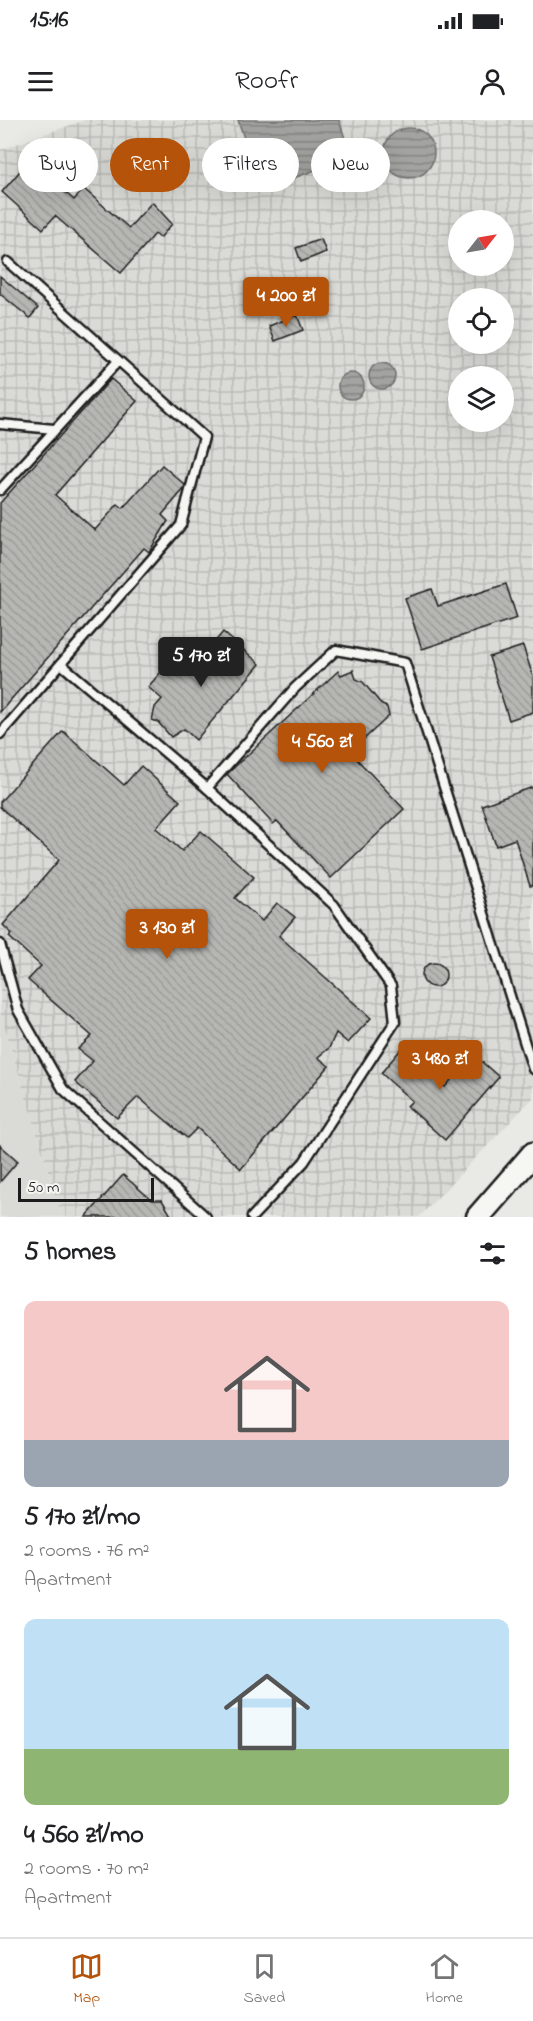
<!DOCTYPE html>
<meta charset="utf-8">
<style>
:root{--surface:#fff;--page:#f2f2f2;--text:#202124;--muted:#757577;--line:#e0e0e0;--accent:#b45309}
body{margin:0;font-family:"Indie Flower",sans-serif;background:var(--page);color:var(--text);height:100vh;display:flex;flex-direction:column;font-size:22px;white-space:nowrap}
*{box-sizing:border-box;margin:0}
p{font-size:20px;color:var(--muted)}
.icon{flex:none;width:33px;height:33px;fill:none;stroke:currentColor;stroke-width:2;stroke-linecap:round;stroke-linejoin:round}
.map{position:relative;height:1097px;overflow:hidden}
.drawer{display:flex;flex-direction:column;background:var(--surface);flex:1}
.drawer>*{flex:none}
.top-card{position:absolute;left:18px;top:18px;width:498px;height:54px;display:flex;gap:12px}
.needle{width:39px;rotate:59deg}
.buttons{position:absolute;left:448px;top:90px;display:grid;gap:12px}
.buttons a{display:grid;place-items:center;width:66px;height:66px;border-radius:50%;background:var(--surface);box-shadow:0 6px 24px #0002;font-size:30px}
.scale{position:absolute;left:18px;bottom:15px;width:136px;box-sizing:border-box;padding-left:6px;border:3px solid #1c1c1c;border-top:0;font-size:16px;line-height:21px;white-space:nowrap;color:#1c1c1c;-webkit-text-stroke:4px #f6f6f2;paint-order:stroke}
.price{position:absolute;translate:-50% -51px;padding:0 14px;border-radius:6px;background:var(--accent);color:#fff;font-size:20px;line-height:39px;filter:drop-shadow(0 2px 3px #0008)}
.price::after{content:'';position:absolute;left:50%;top:36px;width:18px;height:14px;margin-left:-9px;background:inherit;clip-path:polygon(0 0,100% 0,50% 100%)}
.price.active{background:#222;color:#fff}
ul{padding:0;list-style:none}
li{display:grid;align-content:center;gap:12px;height:318px;padding:0 24px}
li span{display:grid;place-items:center;height:186px;border-radius:12px;color:#555}
li>.icon{margin-inline-start:auto}
span .icon{width:108px;height:108px;fill:#fffc;stroke-width:1}
li b{font-size:26px}
h2{display:flex;justify-content:space-between;align-items:center;height:72px;padding:0 24px;font-size:26px}
.chip{padding:0 21px;border-radius:27px;background:var(--surface);box-shadow:0 6px 24px #0002;font-size:21px;line-height:54px}
.chip.active{background:var(--accent);color:#fff}
.status{display:flex;justify-content:space-between;align-items:center;height:42px;padding:0 30px;background:var(--surface);direction:ltr}
.status svg{height:16px;fill:currentColor}
header{display:flex;justify-content:space-between;align-items:center;height:78px;padding:0 24px;background:var(--surface);font-size:27px;font-weight:600}
.tab-bar{display:flex;justify-content:space-around;align-items:center;height:84px;border-top:2px solid var(--line);background:var(--surface);font-size:16px;color:var(--muted)}
.tab-bar a{display:grid;justify-items:center;gap:3px}
.tab-bar .active{color:var(--accent)}
.map>svg:first-child{display:block}
</style>
<div class="status"><b>15:16</b><svg viewBox="0 0 49 12"><path d="M0 12V9h3v3zM5 12V6h3v6zM10 12V3h3v9zM15 12V0h3v12zM26 1h20v11H26zM47 4h2v5h-2z"/></svg></div>
<header><svg class="icon" aria-label="menu" viewBox="0 0 24 24"><path d="M4 6h16M4 12h16M4 18h16"/></svg>Roofr<svg class="icon" aria-label="person" viewBox="0 0 24 24"><circle cx="12" cy="8" r="4"/><path d="M4 21q1-7 8-7t8 7"/></svg></header>
<div class="map">
<svg width="533" height="1097" viewBox="0 0 533 1097">
<defs>
<pattern id="industrial-grid" width="8" height="8" patternUnits="userSpaceOnUse" patternTransform="scale(1.5)"><rect width="8" height="8" fill="#dadad6"/><path d="M0 4h8M4 0v8" fill="none" stroke="#babab7"/></pattern>
<pattern id="water-rules" width="6" height="5" patternUnits="userSpaceOnUse" patternTransform="scale(1.5)"><rect width="6" height="5" fill="#a3a3a1"/><path d="M0 2.5h6" fill="none" stroke="#848482"/></pattern>
<pattern id="building-back-hatch" width="6" height="6" patternUnits="userSpaceOnUse" patternTransform="scale(1.5)"><rect width="6" height="6" fill="#b6b6b3"/><path d="M-1 5l2 2M0 0l6 6M5-1l2 2" fill="none" stroke="#9c9c99"/></pattern>
</defs>
<rect width="100%" height="100%" fill="#e9e9e5"/>
<filter id="ink" filterUnits="userSpaceOnUse"><feTurbulence type="fractalNoise" baseFrequency=".0167" numOctaves="2"/><feDisplacementMap in="SourceGraphic" scale="12" xChannelSelector="R" yChannelSelector="G"/><feConvolveMatrix kernelMatrix="1 2 1 2 8 2 1 2 1" color-interpolation-filters="sRGB"/></filter>
<g filter="url(#ink)">
<polygon fill="#dadad6" points="0,891 62,1097 0,1097"/>
<path fill="url(#industrial-grid)" fill-rule="evenodd" d="M85,0H533V978L419,1097H62L0,891V30ZM459,100H504V146H459ZM459,178H504V224H459ZM459,256H504V302H459Z"/>
<g fill="url(#water-rules)" stroke="#6d6d6c" stroke-width="1.5">
<polygon points="238,0 339,0 351,37 261,70"/>
<circle cx="409" cy="33" r="25"/>
<circle cx="382" cy="256" r="13"/>
<circle cx="351" cy="266" r="13"/>
</g>
<g fill="url(#building-back-hatch)" stroke="#1c1c1c" stroke-width="1.5">
<polygon points="26,44 53,68 56,64 74,80 84,69 129,108 152,82 172,104 160,118 155,114 121,153 55,96 43,109 2,72"/>
<polygon points="321,119 326,132 301,142 296,128"/>
<polygon points="0,156 38,188 30,198 0,174"/>
<polygon points="297,195 303,210 275,221 269,206"/>
<polygon points="111,259 137,281 55,375 95,410 118,384 123,388 162,345 185,365 183,370 162,395 168,401 149,432 144,428 0,592 0,383"/>
<polygon points="506,464 517,498 422,529 405,478 432,469 438,486"/>
<polygon points="223,512 260,544 196,620 184,609 171,617 158,602 152,600 155,587 162,579 148,567 167,545 177,554 187,539 199,541"/>
<polygon points="523,526 533,556 533,592 509,600 489,537"/>
<polygon points="353,550 356,559 363,562 382,585 387,587 389,596 350,632 404,689 331,758 277,701 273,704 227,654 338,551 341,555"/>
<polygon points="63,611 124,665 141,646 180,681 156,708 182,731 201,711 254,757 235,778 262,801 277,783 295,797 279,816 371,898 348,923 336,913 329,928 318,937 329,946 241,1049 197,1008 187,1018 138,977 117,998 75,962 93,941 78,929 92,916 28,860 41,846 9,817 12,814 3,805 59,740 0,687 0,682"/>
<polygon points="533,667 533,766 530,766 515,719 496,726 482,685"/>
<circle cx="434" cy="855" r="12"/>
<polygon points="402,928 445,967 473,934 499,957 445,1020 407,986 412,981 381,953"/>
<polygon points="0,1025 18,1041 0,1062"/>
<polygon points="123,1055 152,1080 162,1080 172,1097 86,1097"/>
</g>
<g fill="none" stroke-linecap="round" stroke-linejoin="round">
<defs>
<g id="service">
<polyline points="0,304 54,309"/>
<polyline points="0,370 118,241"/>
<polyline points="61,544 207,668 334,785 391,866 395,902 304,1042 252,1097"/>
<polyline points="0,614 181,405 204,317 8,142"/>
<polyline points="207,668 295,568 336,530 405,543 533,949"/>
<polyline points="0,824 18,890 63,969 206,1097"/>
</g>
<polyline id="secondary" points="478,1097 533,1034"/>
</defs>
<use href="#service" stroke="#1c1c1c" stroke-width="13"/>
<use href="#secondary" stroke="#1c1c1c" stroke-width="27"/>
<use href="#service" stroke="#f6f6f2" stroke-width="8"/>
<use href="#secondary" stroke="#f6f6f2" stroke-width="22"/>
</g>
</g>
</svg>
<div class="buttons">
<a><svg class="needle" viewBox="-14 -14 28 28"><path d="M0-13l5 13h-10z" fill="#e53935"/><path d="M0 13l5-13h-10z" fill="#757577"/></svg></a>
<a><svg class="icon" aria-label="locate" viewBox="0 0 24 24"><circle cx="12" cy="12" r="6"/><path d="M12 2v4M12 18v4M2 12h4M18 12h4"/></svg></a>
<a><svg class="icon" aria-label="layers" viewBox="0 0 24 24"><path d="M12 4l9 5-9 5-9-5zM3 14l9 5 9-5"/></svg></a>
</div>
<div class="scale">50 m</div>
<b class="price" style="left:286px;top:208px">4 200 zł</b>
<b class="price active" style="left:201px;top:568px">5 170 zł</b>
<b class="price" style="left:322px;top:654px">4 560 zł</b>
<b class="price" style="left:167px;top:840px">3 130 zł</b>
<b class="price" style="left:440px;top:971px">3 480 zł</b>
<div class="top-card">
<a class="chip">Buy</a>
<a class="chip active">Rent</a>
<a class="chip">Filters</a>
<a class="chip">New</a>
</div>
</div>
<section class="drawer">
<h2>5 homes<svg class="icon" aria-label="filters" viewBox="0 0 24 24"><path d="M4 7h16M4 17h16"/><circle cx="9" cy="7" r="2"/><circle cx="15" cy="17" r="2"/></svg></h2>
<ul>
<li><span style="background:linear-gradient(#f6c9c9 75%,#9aa5b1 0)"><svg class="icon" aria-label="home" viewBox="0 0 24 24"><path d="M3 11l9-7 9 7M6 9v11h12V9"/></svg></span><div><b>5 170 zł/mo</b><p>2 rooms · 76 m²</p><p>Apartment</p></div></li>
<li><span style="background:linear-gradient(#bfe0f5 70%,#8fb573 0)"><svg class="icon" aria-label="home" viewBox="0 0 24 24"><path d="M3 11l9-7 9 7M6 9v11h12V9"/></svg></span><div><b>4 560 zł/mo</b><p>2 rooms · 70 m²</p><p>Apartment</p></div></li>
</ul>
</section>
<nav class="tab-bar">
<a class="active"><svg class="icon" aria-label="map" viewBox="0 0 24 24"><path d="M3 6l6-2 6 2 6-2v14l-6 2-6-2-6 2zM9 4v14M15 6v14"/></svg>Map</a>
<a><svg class="icon" aria-label="saved" viewBox="0 0 24 24"><path d="M7 4h10v16l-5-4-5 4z"/></svg>Saved</a>
<a><svg class="icon" aria-label="home" viewBox="0 0 24 24"><path d="M3 11l9-7 9 7M6 9v11h12V9"/></svg>Home</a>
</nav>
